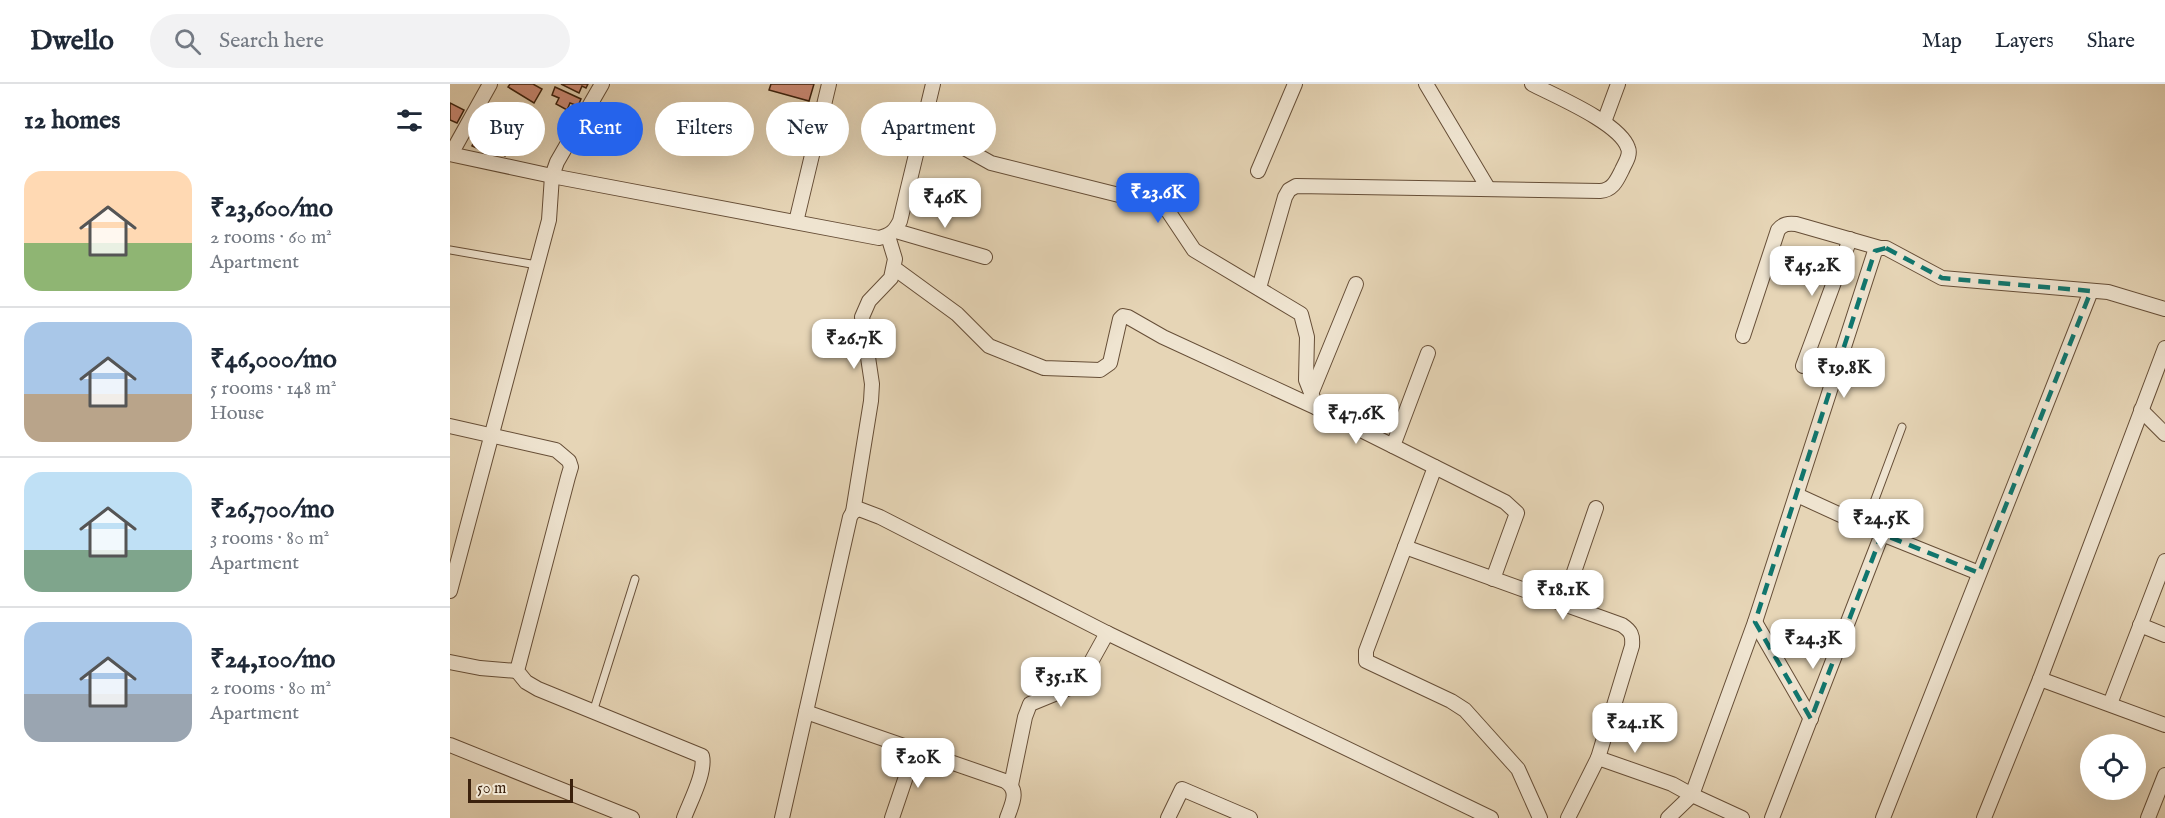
<!DOCTYPE html>
<meta charset="utf-8">
<style>
:root{--surface:#fff;--page:#f2f2f3;--text:#1f2937;--muted:#747a83;--line:#e0e1e3;--accent:#2563eb}
body{margin:0;font-family:"IM FELL English",serif;background:var(--page);color:var(--text);height:100vh;display:flex;flex-direction:column;font-size:22px;white-space:nowrap}
*{box-sizing:border-box;margin:0}
p{font-size:20px;color:var(--muted)}
.icon{flex:none;width:33px;height:33px;fill:none;stroke:currentColor;stroke-width:2;stroke-linecap:round;stroke-linejoin:round}
.map{position:relative;flex:1;overflow:hidden}
.side{display:flex;flex-direction:column;background:var(--surface);width:450px}
.side>*{flex:none}
.top-card{position:absolute;left:18px;top:18px;width:570px;height:54px;display:flex;gap:12px}
.controls{position:absolute;left:1630px;top:650px;display:grid;gap:12px}
.controls a{display:grid;place-items:center;width:66px;height:66px;border-radius:50%;background:var(--surface);box-shadow:0 6px 24px #0002;font-size:30px}
.scale{position:absolute;left:18px;bottom:15px;width:105px;box-sizing:border-box;padding-left:6px;border:3px solid #3b210d;border-top:0;font-size:16px;line-height:21px;white-space:nowrap;color:#3b210d;-webkit-text-stroke:4px #efe4d0;paint-order:stroke}
.price{position:absolute;translate:-50% -51px;padding:0 14px;border-radius:12px;background:#fff;color:#222;font-size:20px;line-height:39px;filter:drop-shadow(0 2px 3px #0008)}
.price::after{content:'';position:absolute;left:50%;top:36px;width:18px;height:14px;margin-left:-9px;background:inherit;clip-path:polygon(0 0,100% 0,50% 100%)}
.price.on{background:var(--accent);color:#fff}
ul{padding:0;list-style:none}
li{display:flex;align-items:center;gap:18px;height:150px;padding:0 24px}
li+li{border-top:2px solid var(--line)}
li span{display:grid;place-items:center;flex:none;width:168px;height:120px;border-radius:18px;color:#555}
li>.icon{margin-inline-start:auto}
span .icon{width:72px;height:72px;fill:#fffc;stroke-width:1}
li b{font-size:26px}
h2{display:flex;justify-content:space-between;align-items:center;height:72px;padding:0 24px;font-size:26px}
.chip{padding:0 21px;border-radius:27px;background:var(--surface);box-shadow:0 6px 24px #0002;font-size:21px;line-height:54px}
.chip.on{background:var(--accent);color:#fff}
header{display:flex;align-items:center;gap:36px;box-sizing:border-box;height:84px;padding:0 30px;background:var(--surface);border-bottom:2px solid var(--line)}
header strong{font-size:28px}
nav{display:flex;gap:33px;margin-inline-start:auto;font-size:21px}
.search{width:420px;height:54px;background:var(--page);display:flex;align-items:center;gap:15px;box-sizing:border-box;padding:0 21px;border-radius:33px;color:var(--muted);font-size:22px}
main{display:flex;flex:1;min-height:0}
.map>svg:first-child{display:block}
</style>
<header>
<strong>Dwello</strong>
<div class="search"><svg class="icon" aria-label="search" viewBox="0 0 24 24"><circle cx="10" cy="10" r="6"/><path d="M15 15l6 6"/></svg>Search here</div>
<nav><a>Map</a><a>Layers</a><a>Share</a></nav>
</header>
<main>
<section class="side">
<h2>12 homes<svg class="icon" aria-label="filters" viewBox="0 0 24 24"><path d="M4 7h16M4 17h16"/><circle cx="9" cy="7" r="2"/><circle cx="15" cy="17" r="2"/></svg></h2>
<ul>
<li><span style="background:linear-gradient(#ffd9b3 60%,#8fb573 0)"><svg class="icon" aria-label="home" viewBox="0 0 24 24"><path d="M3 11l9-7 9 7M6 9v11h12V9"/></svg></span><div><b>₹23,600/mo</b><p>2 rooms · 60 m²</p><p>Apartment</p></div></li>
<li><span style="background:linear-gradient(#a9c7e8 60%,#b9a48a 0)"><svg class="icon" aria-label="home" viewBox="0 0 24 24"><path d="M3 11l9-7 9 7M6 9v11h12V9"/></svg></span><div><b>₹46,000/mo</b><p>5 rooms · 148 m²</p><p>House</p></div></li>
<li><span style="background:linear-gradient(#bfe0f5 65%,#7fa58c 0)"><svg class="icon" aria-label="home" viewBox="0 0 24 24"><path d="M3 11l9-7 9 7M6 9v11h12V9"/></svg></span><div><b>₹26,700/mo</b><p>3 rooms · 80 m²</p><p>Apartment</p></div></li>
<li><span style="background:linear-gradient(#a9c7e8 60%,#9aa5b1 0)"><svg class="icon" aria-label="home" viewBox="0 0 24 24"><path d="M3 11l9-7 9 7M6 9v11h12V9"/></svg></span><div><b>₹24,100/mo</b><p>2 rooms · 80 m²</p><p>Apartment</p></div></li>
</ul>
</section>
<div class="map">
<svg width="1715" height="734" viewBox="0 0 1715 734">
<rect width="100%" height="100%" fill="#e6d5b6"/>
<filter id="stains"><feTurbulence type="fractalNoise" baseFrequency=".00333" numOctaves="4"/><feColorMatrix values="0 0 0 0 .2 0 0 0 0 .09 0 0 0 0 .02 0 0 0 .5 -.17"/></filter>
<radialGradient id="worn" r=".72"><stop offset=".6" stop-color="#630" stop-opacity="0"/><stop offset="1" stop-color="#630" stop-opacity=".3"/></radialGradient>
<g fill="#cf8d78" stroke="#3b210d" stroke-width="1.5">
<polygon points="60,0 83,0 92,5 84,19 58,3"/>
<polygon points="111,0 138,0 136,4 132,2 129,9"/>
<polygon points="321,0 364,0 359,17 319,6"/>
<polygon points="105,3 131,15 128,22 120,19 117,26 106,20 109,14 102,11"/>
<polygon points="0,19 14,26 7,39 0,36"/>
<polygon points="36,44 62,56 55,72 46,67 44,72 22,62 27,51 33,53"/>
</g>
<g fill="none" stroke-linecap="round" stroke-linejoin="round">
<defs>
<g id="lane">
<polyline points="0,166 87,181"/>
<polyline points="1415,442 1452,343"/>
<polyline points="143,628 185,495"/>
</g>
<g id="street">
<polyline points="976,0 1038,104"/>
<polyline points="1154,38 1168,0"/>
<polyline points="473,41 541,79 701,119 718,127 744,166 851,230 857,253 856,296 867,324"/>
<path d="M0,70L102,92L429,154C441,151 445,147 450,137L483,0"/>
<polyline points="1,70 40,0"/>
<polyline points="808,87 845,0"/>
<polyline points="346,138 379,0"/>
<polyline points="446,147 535,173"/>
<polyline points="444,184 507,230 539,262 594,284 650,286 660,279 670,235 673,232 678,233 713,253 867,324 1055,418 1067,429 1043,495"/>
<path d="M809,204L835,113L839,106L846,102L1150,107C1163,106 1167,96 1172,86C1175,79 1181,71 1178,64C1170,39 1105,12 1082,0"/>
<path d="M1293,252L1328,146C1333,140 1338,139 1346,140L1430,164"/>
<polyline points="1353,282 1400,155"/>
<polyline points="861,310 906,200"/>
<polyline points="1691,326 1715,350"/>
<path d="M0,342L106,366L119,377L121,383L118,393L67,587L76,598L88,605L252,672C256,688 240,718 234,734"/>
<polyline points="943,362 978,269"/>
<polyline points="985,383 916,567 916,577 1001,617 1015,626 1068,685 1090,734"/>
<polyline points="1347,411 1432,450 1529,489"/>
<polyline points="403,428 421,317 422,300 412,233 419,217 441,194 445,175 438,152"/>
<path d="M955,463L1172,541C1181,547 1183,551 1182,562L1148,674"/>
<polyline points="0,507 99,136 102,92 107,78 152,0"/>
<polyline points="1113,520 1146,424"/>
<polyline points="1305,538 1361,635"/>
<polyline points="1690,541 1715,551"/>
<polyline points="0,578 30,584 67,587"/>
<polyline points="1590,595 1715,641"/>
<polyline points="1660,620 1715,477"/>
<path d="M356,628L555,697C570,706 562,720 557,734"/>
<polyline points="0,661 182,734"/>
<polyline points="561,701 575,633 580,620 619,604 631,596 657,549"/>
<polyline points="332,734 400,433 403,428 409,425 430,433 657,549 1041,734"/>
<polyline points="442,734 465,666"/>
<polyline points="718,734 732,705 800,734"/>
<polyline points="1118,734 1148,674 1222,700 1242,711 1292,734"/>
<polyline points="1218,734 1242,711 1305,538 1425,167 1430,164 1436,164 1492,194 1658,208 1715,225"/>
<polyline points="1322,734 1432,450"/>
<polyline points="1433,734 1641,207"/>
<polyline points="1534,734 1590,595 1715,264"/>
<polyline points="1698,734 1715,691"/>
</g>
</defs>
<use href="#lane" stroke="#664e37" stroke-width="9"/>
<use href="#street" stroke="#664e37" stroke-width="16"/>
<use href="#lane" stroke="#efe4d0" stroke-width="7"/>
<use href="#street" stroke="#efe4d0" stroke-width="14"/>
</g>
<path fill="none" stroke="#0f766e" stroke-width="4.5" stroke-dasharray="12 8" stroke-linejoin="round" d="M1436,164L1492,194L1641,207L1529,489L1432,450L1361,635L1305,538L1425,167Z"/>
<rect width="100%" height="100%" filter="url(#stains)"/>
<rect width="100%" height="100%" fill="url(#worn)"/>
</svg>
<div class="controls">
<a><svg class="icon" aria-label="locate" viewBox="0 0 24 24"><circle cx="12" cy="12" r="6"/><path d="M12 2v4M12 18v4M2 12h4M18 12h4"/></svg></a>
</div>
<div class="scale">50 m</div>
<b class="price on" style="left:708px;top:140px">₹23.6K</b>
<b class="price" style="left:495px;top:145px">₹46K</b>
<b class="price" style="left:1362px;top:213px">₹45.2K</b>
<b class="price" style="left:404px;top:286px">₹26.7K</b>
<b class="price" style="left:1394px;top:315px">₹19.8K</b>
<b class="price" style="left:906px;top:361px">₹47.6K</b>
<b class="price" style="left:1431px;top:466px">₹24.5K</b>
<b class="price" style="left:1113px;top:537px">₹18.1K</b>
<b class="price" style="left:1363px;top:586px">₹24.3K</b>
<b class="price" style="left:611px;top:624px">₹35.1K</b>
<b class="price" style="left:1185px;top:670px">₹24.1K</b>
<b class="price" style="left:468px;top:705px">₹20K</b>
<div class="top-card">
<a class="chip">Buy</a>
<a class="chip on">Rent</a>
<a class="chip">Filters</a>
<a class="chip">New</a>
<a class="chip">Apartment</a>
</div>
</div>
</main>
